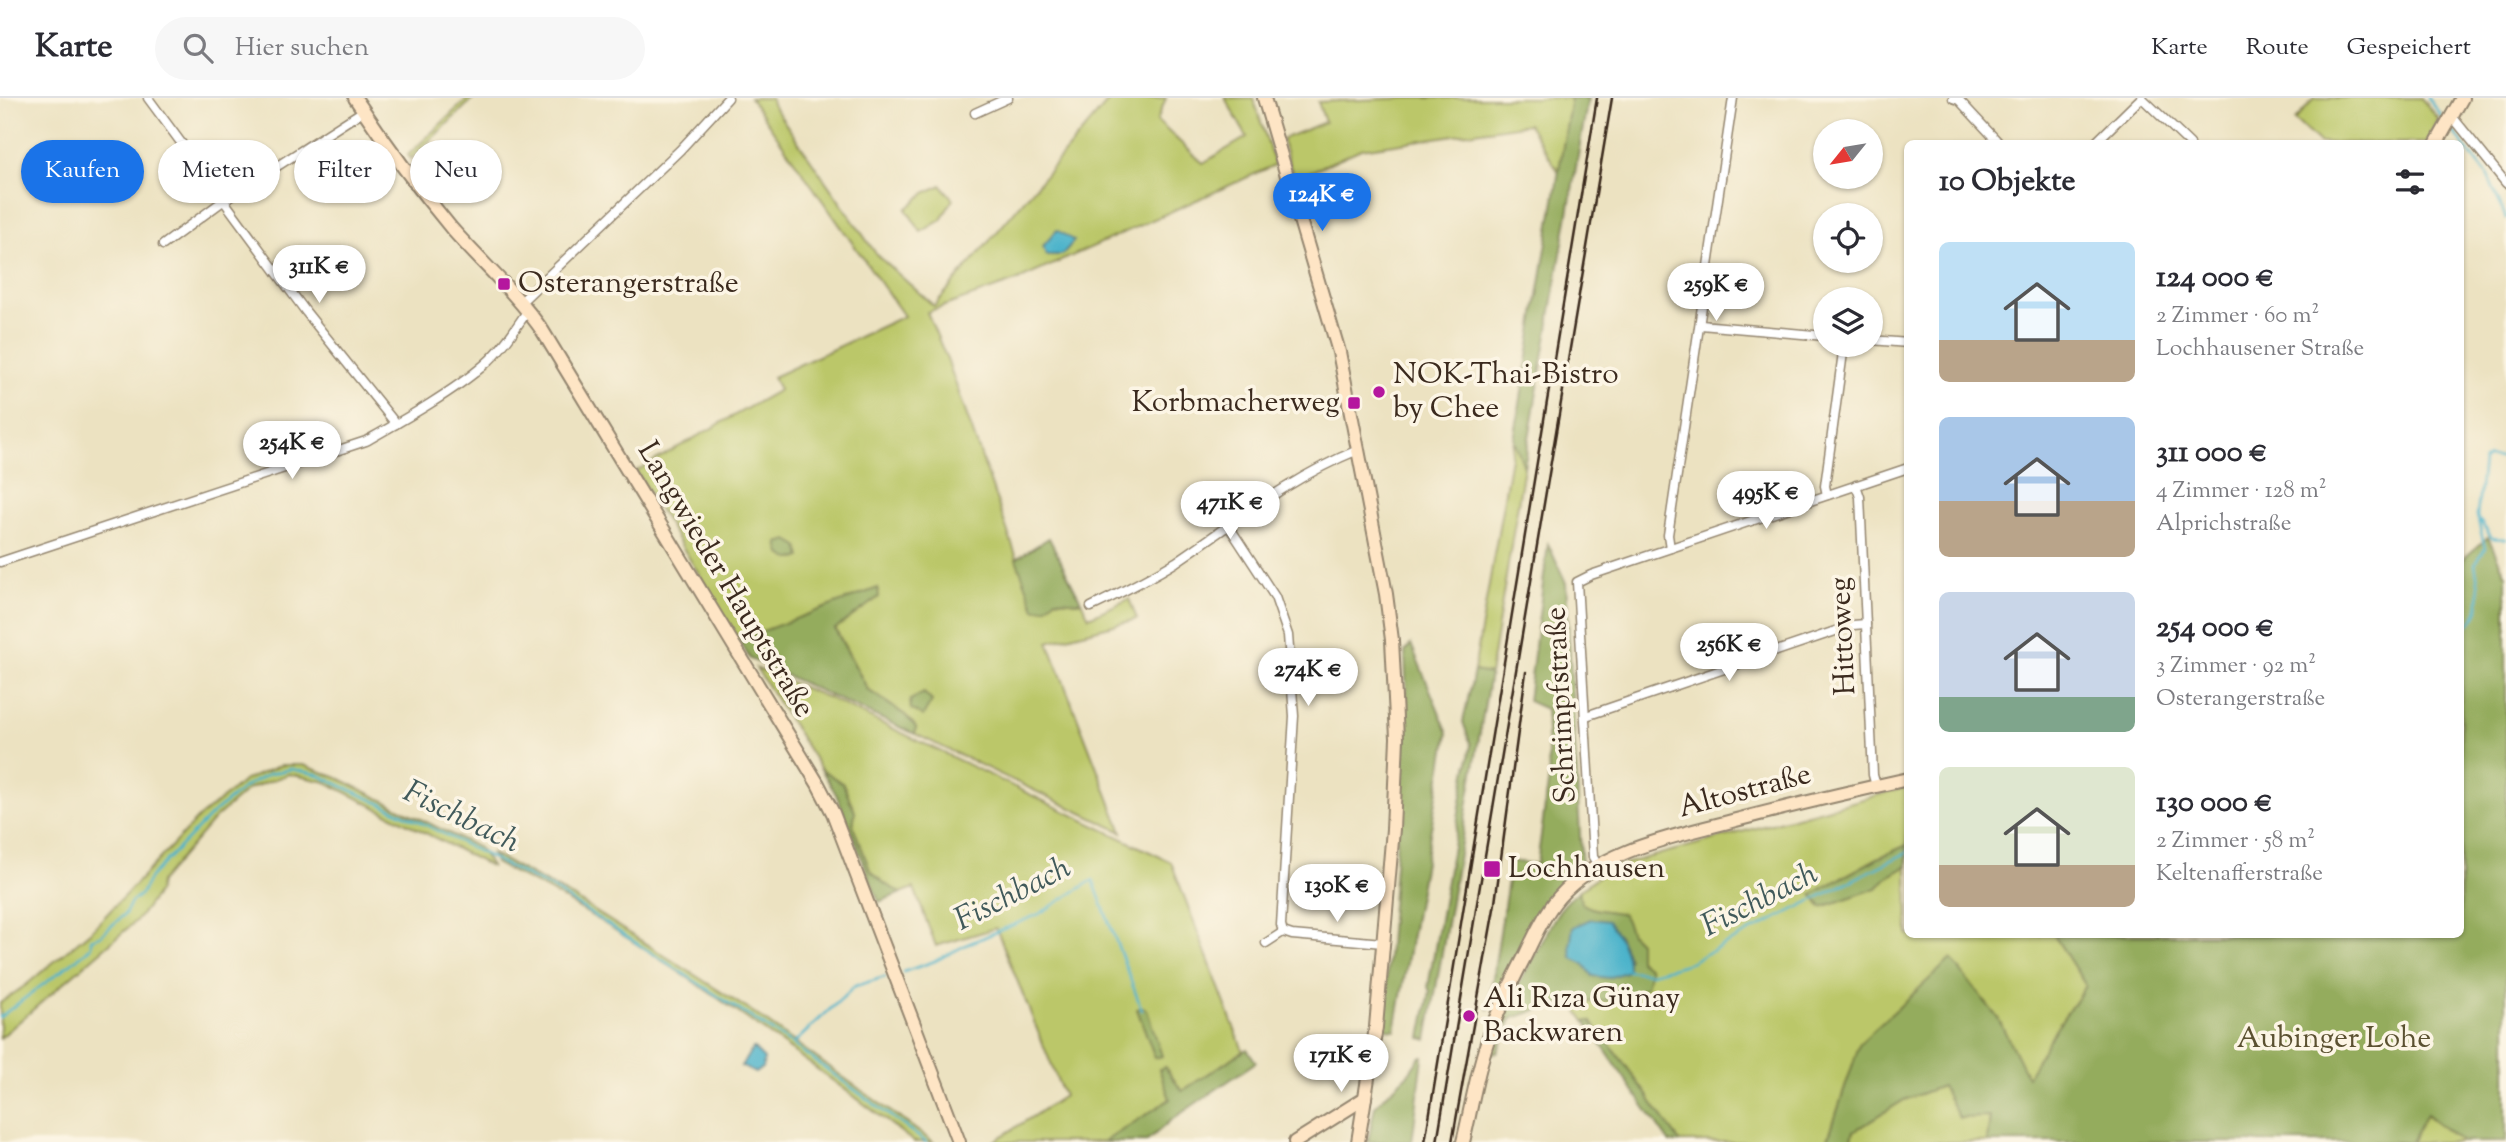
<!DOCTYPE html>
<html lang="de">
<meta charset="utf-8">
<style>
:root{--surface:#fff;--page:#f7f7f7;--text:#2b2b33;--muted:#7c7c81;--line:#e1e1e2;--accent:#1a73e8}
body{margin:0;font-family:"Sorts Mill Goudy",serif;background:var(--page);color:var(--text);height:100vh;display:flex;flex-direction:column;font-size:26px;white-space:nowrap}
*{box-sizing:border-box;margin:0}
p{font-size:23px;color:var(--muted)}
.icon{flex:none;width:38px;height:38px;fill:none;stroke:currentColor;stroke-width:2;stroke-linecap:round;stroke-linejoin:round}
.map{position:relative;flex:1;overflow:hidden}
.details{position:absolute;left:1904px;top:42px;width:560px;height:798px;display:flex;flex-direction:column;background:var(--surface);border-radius:10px;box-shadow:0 2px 5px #0004}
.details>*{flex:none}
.banner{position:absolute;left:21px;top:42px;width:665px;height:63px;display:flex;gap:14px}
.needle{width:46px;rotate:240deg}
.controls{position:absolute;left:1813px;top:21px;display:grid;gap:14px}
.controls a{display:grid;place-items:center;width:70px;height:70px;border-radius:50%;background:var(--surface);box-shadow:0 2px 5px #0004;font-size:35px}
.price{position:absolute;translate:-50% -60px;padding:0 16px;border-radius:24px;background:#fff;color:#222;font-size:23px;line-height:46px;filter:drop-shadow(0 2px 4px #0008)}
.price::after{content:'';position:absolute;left:50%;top:42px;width:21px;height:16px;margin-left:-10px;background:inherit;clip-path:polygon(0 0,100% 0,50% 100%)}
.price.selected{background:var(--accent);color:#fff}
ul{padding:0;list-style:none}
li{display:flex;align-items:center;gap:21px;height:175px;padding:0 35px}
li span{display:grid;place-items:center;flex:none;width:196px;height:140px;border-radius:10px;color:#555}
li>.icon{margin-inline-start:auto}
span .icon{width:84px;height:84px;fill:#fffc;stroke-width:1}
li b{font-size:30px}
h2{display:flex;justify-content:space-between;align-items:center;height:84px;padding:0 35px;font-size:30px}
.tag{padding:0 24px;border-radius:32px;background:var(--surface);box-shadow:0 2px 5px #0004;font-size:24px;line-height:63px}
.tag.selected{background:var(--accent);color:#fff}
header{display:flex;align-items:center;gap:42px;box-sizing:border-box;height:98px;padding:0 35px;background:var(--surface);border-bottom:2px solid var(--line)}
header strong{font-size:33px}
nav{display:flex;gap:38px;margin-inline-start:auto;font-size:24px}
.search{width:490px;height:63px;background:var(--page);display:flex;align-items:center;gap:18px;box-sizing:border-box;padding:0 24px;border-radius:38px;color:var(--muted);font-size:26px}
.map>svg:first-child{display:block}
</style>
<header>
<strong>Karte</strong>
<div class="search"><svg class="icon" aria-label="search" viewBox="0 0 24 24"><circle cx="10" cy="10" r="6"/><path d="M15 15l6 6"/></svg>Hier suchen</div>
<nav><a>Karte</a><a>Route</a><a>Gespeichert</a></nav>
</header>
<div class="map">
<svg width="2506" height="1044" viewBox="0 0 2506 1044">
<rect width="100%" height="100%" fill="#fcf5e5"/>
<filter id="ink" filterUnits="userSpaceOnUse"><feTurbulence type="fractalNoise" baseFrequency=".0143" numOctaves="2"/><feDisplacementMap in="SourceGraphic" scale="14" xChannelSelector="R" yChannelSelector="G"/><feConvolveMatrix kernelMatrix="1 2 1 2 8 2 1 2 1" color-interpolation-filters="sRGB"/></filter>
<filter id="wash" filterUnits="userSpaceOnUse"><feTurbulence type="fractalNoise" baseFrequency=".00686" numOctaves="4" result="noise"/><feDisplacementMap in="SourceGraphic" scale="28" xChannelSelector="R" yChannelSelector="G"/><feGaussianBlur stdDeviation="1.57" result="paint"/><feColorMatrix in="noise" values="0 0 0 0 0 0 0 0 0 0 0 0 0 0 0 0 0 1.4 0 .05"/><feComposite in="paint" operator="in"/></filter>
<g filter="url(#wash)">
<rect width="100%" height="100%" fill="#ece2c1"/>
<g fill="#bbc769" stroke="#7b7844" stroke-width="2">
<polygon points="468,0 474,0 411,61 408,57"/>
<polygon points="750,0 771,0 772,6 877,157 934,208 1111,0 1166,0 1157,23 1203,65 1247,39 1225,0 1253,0 1275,67 1016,183 927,214 948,264 1035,511 1046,509 1056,501 1076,504 1081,503 1089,519 1129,501 1137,521 1048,544 1122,734 915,636 916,629 905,617 868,592 835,530 878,499 878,491 739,542 636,373 779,292 773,279 904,218"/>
<polygon points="1406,0 1571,0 1559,74 1528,26 1361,51 1294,81 1282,41 1325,24 1318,4"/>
<polygon points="2315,0 2421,0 2438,21 2426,45 2319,45 2295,22"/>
<polygon points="941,87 953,101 941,122 921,134 906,111 925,95"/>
<polygon points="1514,342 1524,369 1490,576 1474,573"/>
<polygon points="756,570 831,601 1171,764 1243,953 1182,993 1165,969 1160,971 1171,1001 1104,1044 993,1044 1064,998 996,830 936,848 914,790 901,795 885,786 870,772 853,728 855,714 843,686 821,671"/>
<polygon points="281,667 303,667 338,680 479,750 492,769 326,684 289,676 248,691 214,721 160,784 158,794 138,821 0,940 0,905 26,887 91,833 199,719 245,682"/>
<path d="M1907,689V747L1878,760L1812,796L1821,809L1877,790L1886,780L1907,768L1908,836L2054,837L2086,888L2056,930L2027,980L1998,920L1860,945L1827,1044H1680L1624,965L1591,924L1585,923L1572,905L1614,902L1639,862V844L1631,836L1623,817C1609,812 1594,814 1581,805L1579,793L1609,770Z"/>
<path d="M492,756L573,799L754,915L933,1044H914C805,960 692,878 574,807C549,791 521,779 495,765Z"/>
<polygon points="1942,988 1990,1019 1987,1044 1851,1044 1854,1033 1904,1002"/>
<polygon points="2425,1016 2462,1044 2411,1044"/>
</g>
<g fill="#94ac5d" stroke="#686b3e" stroke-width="2" fill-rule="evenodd">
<polygon points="1571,0 1588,0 1524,369 1514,342"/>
<polygon points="2488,439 2506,478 2506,1044 2462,1044 2426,1016 2411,1044 1987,1044 1990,1019 1959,1020 1942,988 1904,1002 1854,1033 1851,1044 1827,1044 1860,945 1951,861 1998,920 2027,979 2056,930 2086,888 2054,837 2460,836 2461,463"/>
<polygon points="1049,440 1081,503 1076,504 1056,501 1046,510 1035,511 1016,461"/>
<path d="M788,442L798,448L801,459C792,463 788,461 781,456L778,445Z"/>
<polygon points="1548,446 1566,485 1582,772 1555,797 1527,836 1488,912 1511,763 1537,766 1549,679 1546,611 1528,603"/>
<polygon points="878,490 879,499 835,531 868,592 905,617 916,629 915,636 750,561 739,542"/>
<polygon points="1411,546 1448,635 1395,932 1386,931 1383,927 1407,607 1405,554"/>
<polygon points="1474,573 1490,576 1427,942 1421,940 1430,893 1428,889 1471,647 1463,624"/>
<polygon points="924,595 932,603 923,618 911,611 910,602"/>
<polygon points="821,671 843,686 855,714 853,728 870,772 885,786 901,795 879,804 836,696"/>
<polygon points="1907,747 1907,768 1886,780 1877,790 1822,809 1812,796 1878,760"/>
<path d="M1579,793L1581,805C1594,814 1609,812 1623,816L1631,836L1639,844V862L1650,871L1646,890L1614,902L1551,907L1511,921L1497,955L1489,956C1503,917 1520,882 1541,846C1554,822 1556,811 1579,793ZM1619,838L1629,861L1593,878L1584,865Z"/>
<polygon points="1143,909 1147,912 1162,958 1155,960 1137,911"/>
<polygon points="1585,923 1591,923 1624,965 1680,1044 1669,1044"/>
<polygon points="1247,951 1256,964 1170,1023 1146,1044 1104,1044 1170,1001 1159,971 1165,969 1182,993"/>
<polygon points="1420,959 1423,959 1412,1044 1368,1044 1375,1008 1409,975"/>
</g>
<g fill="#4cb3cb" stroke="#446e74" stroke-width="2">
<polygon points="1057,132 1074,143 1062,157 1046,157 1043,148"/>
<path d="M1591,821L1608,823C1619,838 1629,853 1628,873L1609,880L1593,878L1583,865L1572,860L1570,848L1573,829Z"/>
<polygon points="753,950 764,961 763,969 755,975 741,968"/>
</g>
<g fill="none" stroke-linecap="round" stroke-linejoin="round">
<g stroke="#4cb3cb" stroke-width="2.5">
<polyline points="2427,0 2445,23"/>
<polyline points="2449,28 2487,76 2506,120"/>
<polyline points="2480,423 2492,440 2506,441"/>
<path d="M2460,532C2487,519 2479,489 2475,466L2485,450L2477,418L2483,363L2488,359L2506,360"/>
<polyline points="1628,873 1651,875 1686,866 1908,754"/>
<polyline points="903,874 935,863 968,846 1039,816 1093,782 1142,912"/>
<polyline points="0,919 86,854 91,848 91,841 100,838 125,816 131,804 141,796 150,779 212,716 246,688 269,676 291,671 316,676 414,721 553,791 792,946 926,1044"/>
<polyline points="793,946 855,888 885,879"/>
</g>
</g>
</g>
<g filter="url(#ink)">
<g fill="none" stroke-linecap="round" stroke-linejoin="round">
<defs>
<g id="street">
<polyline points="148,0 306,214 396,326"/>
<polyline points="1953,0 1959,2 2000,46"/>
<polyline points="2142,0 2190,46"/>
<polyline points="975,15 1008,0"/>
<polyline points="2451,17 2506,85"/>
<polyline points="2094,46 2141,0"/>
<polyline points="163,147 223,103 363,13"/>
<polyline points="521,204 680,52 728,0"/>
<polyline points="1701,227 1825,238"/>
<polyline points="1871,242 1908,245"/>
<polyline points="1856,387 1860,399 1873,677 1876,688"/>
<polyline points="1827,397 1825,388 1844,247"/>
<polyline points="1228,427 1275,499 1288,537 1294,618 1281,827 1283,834 1292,837 1383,845"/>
<polyline points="1670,450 1668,437 1733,0"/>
<path d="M0,464L366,343C403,322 453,294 484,267C502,252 515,231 528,212"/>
<path d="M1091,509C1120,495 1149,481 1176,464C1235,424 1291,379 1358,352"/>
<polyline points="1586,618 1853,527 1866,526"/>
<polyline points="1599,769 1593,759 1577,484 1591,477 1908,370"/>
<polyline points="1266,845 1283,834"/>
</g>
<g id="secondary">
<path d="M355,0C385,45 417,89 452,131C482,165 516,195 542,232L818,686L833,715L959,1044"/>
<polyline points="1264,0 1339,254 1386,496 1392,542 1397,640 1393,731 1376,929 1358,1044"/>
<polyline points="2436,46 2462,0"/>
<polyline points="1295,1044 1365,1000"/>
<path d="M1463,1044C1472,1008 1477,970 1490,936C1499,909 1512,883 1525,858C1534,839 1545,815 1559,799C1602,751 1673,739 1732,723C1790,708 1849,694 1908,681"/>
</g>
</defs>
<use href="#street" stroke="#948670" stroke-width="11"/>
<use href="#secondary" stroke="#948670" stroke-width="16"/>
<use href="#street" stroke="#fff" stroke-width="8"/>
<use href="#secondary" stroke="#fee5c5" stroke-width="12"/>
<g stroke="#3b2a1e" stroke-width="2.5">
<polyline points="1425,1044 1597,0"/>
<polyline points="1437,1044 1612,0"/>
<polyline points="1452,1044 1495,805 1526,574"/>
</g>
</g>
</g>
<g fill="#b5179e" stroke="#fcf5e5" stroke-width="2.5">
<rect x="497" y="179" width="14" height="14" rx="3.5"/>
<circle cx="1379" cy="294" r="7"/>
<rect x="1347" y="298" width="14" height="14" rx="3.5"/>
<rect x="1483" y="762" width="18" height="18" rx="3.5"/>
<circle cx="1469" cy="918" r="7"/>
</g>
<g text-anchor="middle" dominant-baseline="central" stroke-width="7" stroke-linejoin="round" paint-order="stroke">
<g font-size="30" fill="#3b2a1e" stroke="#fcf5e5" text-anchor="start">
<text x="518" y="186">Osterangerstraße</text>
<text x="1393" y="277">NOK-Thai-Bistro<tspan x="1393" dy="34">by Chee</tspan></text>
<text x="1340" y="305" text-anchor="end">Korbmacherweg</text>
<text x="1508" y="771">Lochhausen</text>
<text x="1483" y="901">Ali Rıza Günay<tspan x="1483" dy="34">Backwaren</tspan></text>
</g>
<g font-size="30" fill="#3b2a1e" stroke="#fcf5e5">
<text transform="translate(725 482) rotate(59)">Langwieder Hauptstraße</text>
<text transform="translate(1844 538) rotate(-93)">Hittoweg</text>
<text transform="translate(1562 607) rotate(-93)">Schrimpfstraße</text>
<text transform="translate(1745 694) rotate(-15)">Altostraße</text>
</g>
<g font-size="30" fill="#5b5131" stroke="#fcf5e5">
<text x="2334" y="941">Aubinger Lohe</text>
</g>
<g font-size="32" font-style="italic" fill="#415a5b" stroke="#fcf5e5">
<text transform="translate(461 720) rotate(26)">Fischbach</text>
<text transform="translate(1013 797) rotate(-27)">Fischbach</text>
<text transform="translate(1760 803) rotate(-27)">Fischbach</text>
</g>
</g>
</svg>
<div class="controls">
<a><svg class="needle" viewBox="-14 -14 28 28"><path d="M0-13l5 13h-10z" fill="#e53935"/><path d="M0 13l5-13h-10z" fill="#7c7c81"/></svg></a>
<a><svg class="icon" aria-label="locate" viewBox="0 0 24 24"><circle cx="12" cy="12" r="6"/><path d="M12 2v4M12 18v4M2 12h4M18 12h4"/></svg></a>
<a><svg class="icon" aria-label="layers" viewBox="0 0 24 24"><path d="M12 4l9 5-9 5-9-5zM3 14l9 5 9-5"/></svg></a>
</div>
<b class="price selected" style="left:1322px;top:135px">124K €</b>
<b class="price" style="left:319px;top:207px">311K €</b>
<b class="price" style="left:1716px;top:225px">259K €</b>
<b class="price" style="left:292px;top:383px">254K €</b>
<b class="price" style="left:1766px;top:433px">495K €</b>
<b class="price" style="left:1230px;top:443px">471K €</b>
<b class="price" style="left:1729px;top:585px">256K €</b>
<b class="price" style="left:1308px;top:610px">274K €</b>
<b class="price" style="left:1337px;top:826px">130K €</b>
<b class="price" style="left:1341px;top:996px">171K €</b>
<div class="banner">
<a class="tag selected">Kaufen</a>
<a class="tag">Mieten</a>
<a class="tag">Filter</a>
<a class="tag">Neu</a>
</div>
<section class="details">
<h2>10 Objekte<svg class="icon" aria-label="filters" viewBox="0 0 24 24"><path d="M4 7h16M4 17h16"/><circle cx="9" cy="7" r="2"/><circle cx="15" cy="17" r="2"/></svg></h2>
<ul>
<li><span style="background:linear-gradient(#bfe0f5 70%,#b9a48a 0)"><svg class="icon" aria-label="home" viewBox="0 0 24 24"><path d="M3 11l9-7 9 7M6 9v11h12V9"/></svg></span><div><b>124 000 €</b><p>2 Zimmer · 60 m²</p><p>Lochhausener Straße</p></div></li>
<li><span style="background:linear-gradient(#a9c7e8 60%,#b9a48a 0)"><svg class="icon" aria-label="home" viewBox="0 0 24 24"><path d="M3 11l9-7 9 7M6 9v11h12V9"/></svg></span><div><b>311 000 €</b><p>4 Zimmer · 128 m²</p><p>Alprichstraße</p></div></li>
<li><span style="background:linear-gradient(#c9d6e8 75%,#7fa58c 0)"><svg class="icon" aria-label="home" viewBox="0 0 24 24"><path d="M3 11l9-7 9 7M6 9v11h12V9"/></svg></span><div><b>254 000 €</b><p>3 Zimmer · 92 m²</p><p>Osterangerstraße</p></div></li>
<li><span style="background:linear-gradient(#dfe7d0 70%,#b9a48a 0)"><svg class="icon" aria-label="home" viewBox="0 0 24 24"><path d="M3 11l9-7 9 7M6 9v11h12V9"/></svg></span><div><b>130 000 €</b><p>2 Zimmer · 58 m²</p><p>Keltenafferstraße</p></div></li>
</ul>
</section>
</div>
